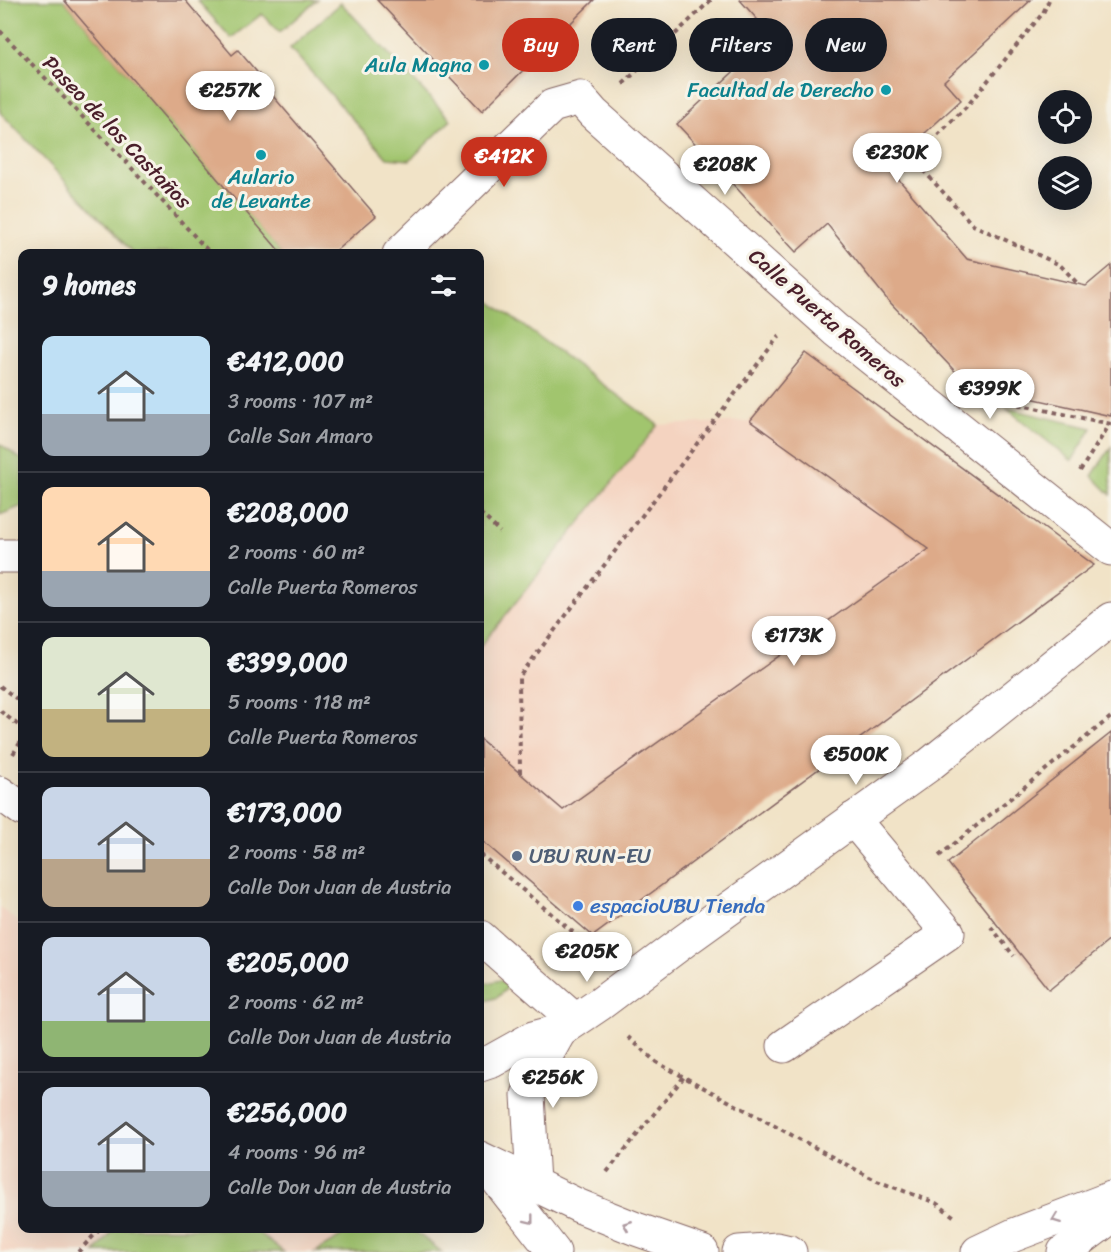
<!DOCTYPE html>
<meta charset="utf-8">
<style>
:root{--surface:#171b24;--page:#242831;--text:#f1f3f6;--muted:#9ea1a6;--line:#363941;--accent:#c8321e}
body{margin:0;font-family:Sriracha,sans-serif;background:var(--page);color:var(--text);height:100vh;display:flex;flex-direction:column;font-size:22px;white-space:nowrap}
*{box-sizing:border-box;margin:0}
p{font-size:20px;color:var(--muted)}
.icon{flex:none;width:33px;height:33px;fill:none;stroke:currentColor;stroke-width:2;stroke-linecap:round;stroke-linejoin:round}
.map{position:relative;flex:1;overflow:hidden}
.sheet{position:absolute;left:18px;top:249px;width:466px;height:984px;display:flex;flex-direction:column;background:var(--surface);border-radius:12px;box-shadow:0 6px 24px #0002}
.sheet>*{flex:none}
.hud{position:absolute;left:502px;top:18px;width:518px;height:54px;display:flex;gap:12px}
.tools{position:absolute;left:1038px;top:90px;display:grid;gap:12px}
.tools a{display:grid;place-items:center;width:54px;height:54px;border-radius:50%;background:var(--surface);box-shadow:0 6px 24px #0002;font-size:30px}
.price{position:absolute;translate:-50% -51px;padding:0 14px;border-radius:21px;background:#fff;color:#222;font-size:20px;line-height:39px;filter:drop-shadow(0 2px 3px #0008)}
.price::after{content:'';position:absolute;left:50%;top:36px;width:18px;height:14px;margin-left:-9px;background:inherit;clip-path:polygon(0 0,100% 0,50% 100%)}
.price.selected{background:var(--accent);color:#fff}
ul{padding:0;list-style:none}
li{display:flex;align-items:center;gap:18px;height:150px;padding:0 24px}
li+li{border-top:2px solid var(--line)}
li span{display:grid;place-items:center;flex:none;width:168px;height:120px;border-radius:12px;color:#555}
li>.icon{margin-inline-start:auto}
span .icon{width:72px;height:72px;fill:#fffc;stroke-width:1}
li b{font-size:26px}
h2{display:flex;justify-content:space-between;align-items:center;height:72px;padding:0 24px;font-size:26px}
.tag{padding:0 21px;border-radius:27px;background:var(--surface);box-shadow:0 6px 24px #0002;font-size:21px;line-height:54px}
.tag.selected{background:var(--accent);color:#fff}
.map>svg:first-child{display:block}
</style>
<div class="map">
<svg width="1111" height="1252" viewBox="0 0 1111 1252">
<rect width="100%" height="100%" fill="#f7f3e8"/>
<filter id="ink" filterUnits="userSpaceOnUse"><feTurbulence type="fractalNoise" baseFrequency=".0167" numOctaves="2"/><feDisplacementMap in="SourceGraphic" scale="12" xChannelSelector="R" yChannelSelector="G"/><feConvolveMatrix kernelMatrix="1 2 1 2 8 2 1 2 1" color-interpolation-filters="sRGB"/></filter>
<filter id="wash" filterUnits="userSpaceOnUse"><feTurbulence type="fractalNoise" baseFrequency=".008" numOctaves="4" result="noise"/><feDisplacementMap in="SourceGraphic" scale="24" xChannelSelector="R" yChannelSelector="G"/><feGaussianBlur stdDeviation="1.35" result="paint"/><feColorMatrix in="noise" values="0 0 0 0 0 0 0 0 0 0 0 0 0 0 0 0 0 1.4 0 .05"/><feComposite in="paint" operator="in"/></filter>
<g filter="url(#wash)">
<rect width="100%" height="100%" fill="#f1e3c7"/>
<g fill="#f4d3c0">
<polygon points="806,353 1094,565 593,936 480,839 480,647 658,425 750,421"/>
<polygon points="0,907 22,925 22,1228 412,1229 442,1252 0,1252"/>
</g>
<g fill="#a1c56e" stroke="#76724c" stroke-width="1.5">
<polygon points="0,0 64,0 282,253 133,253 0,112"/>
<polygon points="197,0 317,0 280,32 262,14 231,38"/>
<polygon points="341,3 451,120 410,160 387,158 290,48"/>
<polygon points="480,294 658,425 480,647"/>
<polygon points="1006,408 1092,428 1072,461"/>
<polygon points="0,444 22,460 22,506 0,515"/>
<polygon points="1111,447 1111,495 1092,476"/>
<polygon points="500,980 508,987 498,997 480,1003 480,985"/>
<polygon points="116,1228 253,1229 284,1252 95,1252"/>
<polygon points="356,1228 412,1229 442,1252 315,1252"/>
</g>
<g id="blocks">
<g fill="#ddaa89">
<polygon points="64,0 185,0 232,55 238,50 274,92 272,95 376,216 332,254 282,254"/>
<polygon points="377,0 594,0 482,111"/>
<polygon points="740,0 1031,0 944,81 961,100 888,167 967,259 1086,286 1111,265 1111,416 967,384 886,298 827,224 796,252 677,124 772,36"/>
<polygon points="806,353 1094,565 593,936 480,839 480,739 563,810 929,549 750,421"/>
<polygon points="1111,733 1111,939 1049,990 948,863"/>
</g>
</g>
</g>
<g filter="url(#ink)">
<use href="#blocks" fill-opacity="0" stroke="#846462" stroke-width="1.5"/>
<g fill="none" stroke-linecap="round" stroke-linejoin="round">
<defs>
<g id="minor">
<polyline points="399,254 552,106 580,98 593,113 836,330 1111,549"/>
<polyline points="0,556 22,556"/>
<polyline points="480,937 575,1020"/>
<polyline points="784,1046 948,933 853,819"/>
<polyline points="480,1065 492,1061 533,1038 560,1031 600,1004 684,941 929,765 1111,619"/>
<polyline points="533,1183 528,1095 537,1072 560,1031"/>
</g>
<g id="major">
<polyline points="978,1252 1014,1235 1111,1198"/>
<polyline points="1064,1252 1111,1217"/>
</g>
<g id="highway">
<polyline points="0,793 22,809"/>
<polyline points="480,1158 579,1206 636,1229 702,1252"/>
<polyline points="485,1164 554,1252"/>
<polyline points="739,1252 777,1249 790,1252"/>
</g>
</defs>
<use href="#minor" stroke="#846462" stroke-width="35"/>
<use href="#major" stroke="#846462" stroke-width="35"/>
<use href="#highway" stroke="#846462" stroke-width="35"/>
<g stroke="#846462" stroke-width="4" stroke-dasharray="4.5 4.5" stroke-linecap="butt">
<polyline points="1049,0 1043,13 968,105 913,159 973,225 1060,265 1079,285"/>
<polyline points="0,31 127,163 211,254"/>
<polyline points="623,84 711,0"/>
<polyline points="992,399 1111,424"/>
<polyline points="1080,471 1110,424"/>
<polyline points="480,513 500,532"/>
<polyline points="0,686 22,703"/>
<polyline points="0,711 22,728"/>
<polyline points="13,754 22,740"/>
<polyline points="520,773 519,677 779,336"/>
<polyline points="480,854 599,954"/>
<polyline points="939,856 1111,717"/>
<polyline points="991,927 1014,956"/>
<polyline points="628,1037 656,1062 877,1181 936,1203 956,1218"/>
<polyline points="607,1172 684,1077"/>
<polyline points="78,1252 101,1228"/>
</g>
<use href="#minor" stroke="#fff" stroke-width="33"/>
<use href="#major" stroke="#fff" stroke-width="33"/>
<use href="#highway" stroke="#fff" stroke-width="33"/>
</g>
<defs><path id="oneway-chevron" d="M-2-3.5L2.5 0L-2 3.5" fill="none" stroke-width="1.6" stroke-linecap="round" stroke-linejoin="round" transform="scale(1.5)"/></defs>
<g stroke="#ae9aa0">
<use href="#oneway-chevron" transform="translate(1056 1219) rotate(159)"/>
<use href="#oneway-chevron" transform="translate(530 1220) rotate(52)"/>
<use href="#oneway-chevron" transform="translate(627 1225) rotate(-158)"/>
</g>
</g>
<g fill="#0f9aa8" stroke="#f7f3e8" stroke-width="2">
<circle cx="484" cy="65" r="6"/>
<circle cx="886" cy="90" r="6"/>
<circle cx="261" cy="155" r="6"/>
</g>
<circle fill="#5c6f8a" stroke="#f7f3e8" stroke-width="2" cx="517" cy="856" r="6"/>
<circle fill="#3f7fe0" stroke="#f7f3e8" stroke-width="2" cx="578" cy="906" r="6"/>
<g text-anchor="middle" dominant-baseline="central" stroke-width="6" stroke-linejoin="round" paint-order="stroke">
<g font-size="21" fill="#0d838f" stroke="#f7f3e8" text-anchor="end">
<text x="472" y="65">Aula Magna</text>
<text x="874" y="90">Facultad de Derecho</text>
<text x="261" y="177" text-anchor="middle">Aulario<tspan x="261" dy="24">de Levante</tspan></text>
</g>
<g font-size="21" fill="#4a1f2b" stroke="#f7f3e8">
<text transform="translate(117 132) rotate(46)">Paseo de los Castaños</text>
<text transform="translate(827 318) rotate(41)">Calle Puerta Romeros</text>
</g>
<g font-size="21" fill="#4e5e75" stroke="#f7f3e8" text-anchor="start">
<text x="529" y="856">UBU RUN-EU</text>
</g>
<g font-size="21" fill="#366cbe" stroke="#f7f3e8" text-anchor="start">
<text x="590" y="906">espacioUBU Tienda</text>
</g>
</g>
</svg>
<div class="tools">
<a><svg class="icon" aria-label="locate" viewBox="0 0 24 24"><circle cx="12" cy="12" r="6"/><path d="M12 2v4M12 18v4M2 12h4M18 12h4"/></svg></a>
<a><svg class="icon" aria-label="layers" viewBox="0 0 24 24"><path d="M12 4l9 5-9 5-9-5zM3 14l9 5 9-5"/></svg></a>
</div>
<b class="price" style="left:230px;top:122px">€257K</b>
<b class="price" style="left:897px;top:184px">€230K</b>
<b class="price selected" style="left:504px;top:188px">€412K</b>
<b class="price" style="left:725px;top:196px">€208K</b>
<b class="price" style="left:990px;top:420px">€399K</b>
<b class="price" style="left:794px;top:667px">€173K</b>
<b class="price" style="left:856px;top:786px">€500K</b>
<b class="price" style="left:587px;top:983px">€205K</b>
<b class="price" style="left:553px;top:1109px">€256K</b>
<div class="hud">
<a class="tag selected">Buy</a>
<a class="tag">Rent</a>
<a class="tag">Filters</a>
<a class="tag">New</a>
</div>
<section class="sheet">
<h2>9 homes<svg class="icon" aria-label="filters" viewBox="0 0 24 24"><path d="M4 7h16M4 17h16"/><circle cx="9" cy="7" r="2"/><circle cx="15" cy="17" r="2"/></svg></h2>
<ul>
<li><span style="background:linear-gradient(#bfe0f5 65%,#9aa5b1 0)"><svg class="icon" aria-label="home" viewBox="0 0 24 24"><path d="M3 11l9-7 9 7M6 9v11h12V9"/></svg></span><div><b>€412,000</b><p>3 rooms · 107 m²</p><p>Calle San Amaro</p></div></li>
<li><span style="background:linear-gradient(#ffd9b3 70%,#9aa5b1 0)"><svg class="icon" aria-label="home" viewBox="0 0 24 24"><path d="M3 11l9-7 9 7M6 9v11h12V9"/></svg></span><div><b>€208,000</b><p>2 rooms · 60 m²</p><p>Calle Puerta Romeros</p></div></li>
<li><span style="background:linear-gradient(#dfe7d0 60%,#c2b280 0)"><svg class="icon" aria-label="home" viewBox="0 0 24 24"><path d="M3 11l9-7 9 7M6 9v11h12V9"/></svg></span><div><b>€399,000</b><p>5 rooms · 118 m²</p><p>Calle Puerta Romeros</p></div></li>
<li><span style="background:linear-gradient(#c9d6e8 60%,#b9a48a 0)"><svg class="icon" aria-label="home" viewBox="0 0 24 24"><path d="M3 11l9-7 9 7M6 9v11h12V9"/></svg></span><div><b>€173,000</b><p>2 rooms · 58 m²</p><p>Calle Don Juan de Austria</p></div></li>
<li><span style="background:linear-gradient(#c9d6e8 70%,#8fb573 0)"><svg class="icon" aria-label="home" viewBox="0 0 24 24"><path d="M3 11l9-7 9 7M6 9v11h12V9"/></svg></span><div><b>€205,000</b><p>2 rooms · 62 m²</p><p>Calle Don Juan de Austria</p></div></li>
<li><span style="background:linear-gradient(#c9d6e8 70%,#9aa5b1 0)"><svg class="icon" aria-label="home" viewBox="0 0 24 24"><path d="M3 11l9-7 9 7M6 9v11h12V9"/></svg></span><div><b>€256,000</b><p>4 rooms · 96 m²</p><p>Calle Don Juan de Austria</p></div></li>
</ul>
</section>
</div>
